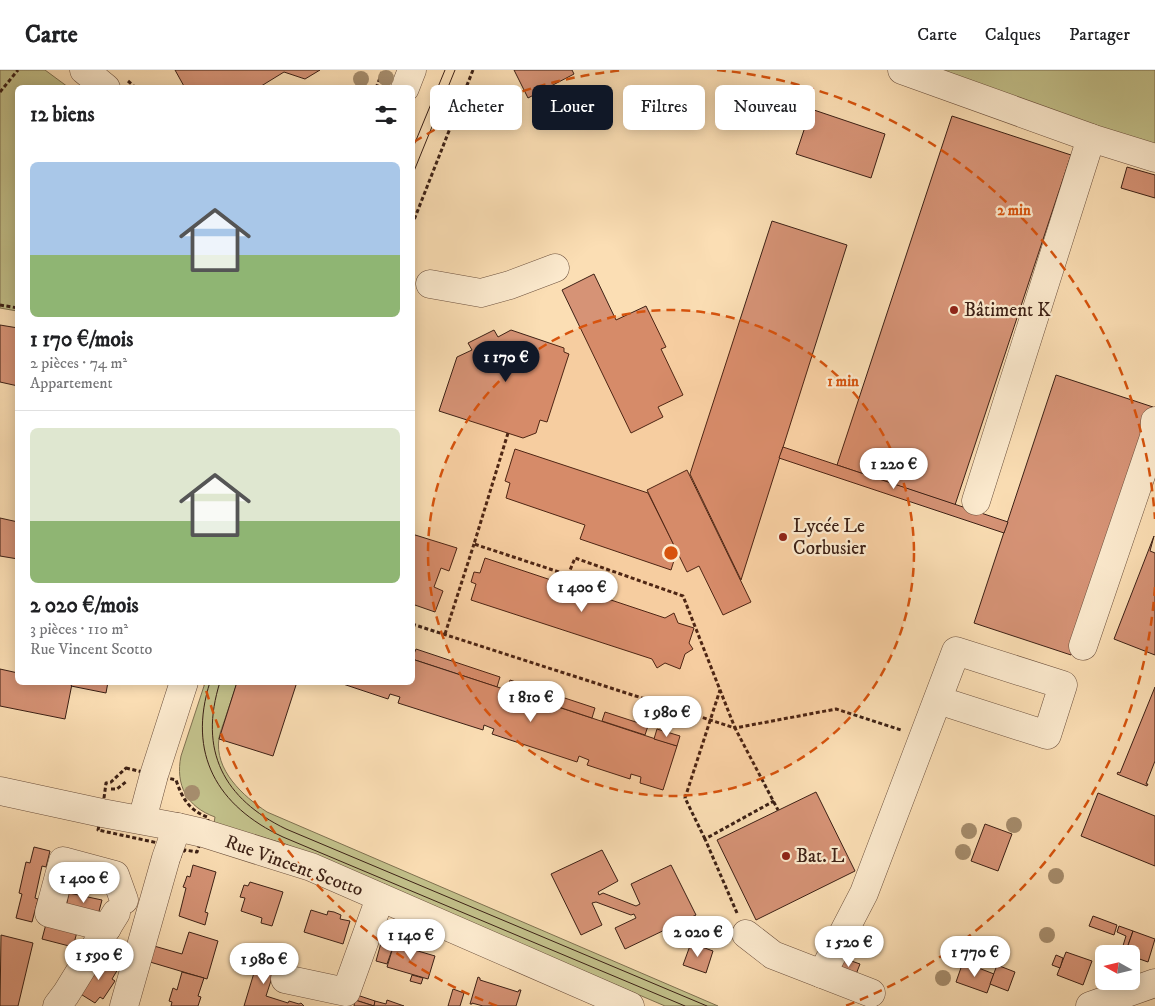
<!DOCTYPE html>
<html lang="fr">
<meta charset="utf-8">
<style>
:root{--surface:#fff;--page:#f2f2f2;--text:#202124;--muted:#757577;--line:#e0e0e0;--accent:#111827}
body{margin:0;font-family:"IM FELL DW Pica",serif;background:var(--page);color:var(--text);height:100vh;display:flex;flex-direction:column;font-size:19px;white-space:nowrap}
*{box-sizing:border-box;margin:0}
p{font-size:16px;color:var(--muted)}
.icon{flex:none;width:28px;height:28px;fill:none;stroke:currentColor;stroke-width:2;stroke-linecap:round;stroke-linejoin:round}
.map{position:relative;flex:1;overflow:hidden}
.sheet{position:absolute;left:15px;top:15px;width:400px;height:600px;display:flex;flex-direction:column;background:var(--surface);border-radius:8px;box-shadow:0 2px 12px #0003}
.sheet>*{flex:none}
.hud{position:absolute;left:430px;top:15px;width:475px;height:45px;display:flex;gap:10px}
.needle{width:32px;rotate:278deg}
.tools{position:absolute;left:1095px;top:875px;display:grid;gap:10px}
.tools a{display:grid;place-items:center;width:45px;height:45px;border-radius:8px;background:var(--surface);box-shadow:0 2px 12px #0003;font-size:25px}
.price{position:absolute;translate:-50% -42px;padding:0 11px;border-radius:18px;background:#fff;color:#222;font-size:16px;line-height:32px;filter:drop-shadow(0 1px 2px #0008)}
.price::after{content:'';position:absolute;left:50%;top:30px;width:15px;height:11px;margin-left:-8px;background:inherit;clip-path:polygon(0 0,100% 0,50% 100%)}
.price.active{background:var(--accent);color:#fff}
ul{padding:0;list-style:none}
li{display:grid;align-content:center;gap:10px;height:265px;padding:0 15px}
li+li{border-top:1px solid var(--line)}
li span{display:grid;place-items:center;height:155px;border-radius:8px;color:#555}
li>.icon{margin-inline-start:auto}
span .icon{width:90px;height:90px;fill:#fffc;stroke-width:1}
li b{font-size:21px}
h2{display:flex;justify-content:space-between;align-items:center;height:60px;padding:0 15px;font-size:21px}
.chip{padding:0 18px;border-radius:8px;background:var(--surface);box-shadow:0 2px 12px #0003;font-size:18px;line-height:45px}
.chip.active{background:var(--accent);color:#fff}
header{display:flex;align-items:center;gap:30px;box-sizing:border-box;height:70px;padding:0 25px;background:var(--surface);border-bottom:1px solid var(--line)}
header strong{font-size:24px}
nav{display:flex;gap:28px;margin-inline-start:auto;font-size:18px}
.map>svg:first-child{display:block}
</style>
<header>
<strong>Carte</strong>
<nav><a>Carte</a><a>Calques</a><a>Partager</a></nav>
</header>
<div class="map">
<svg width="1155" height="936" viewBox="0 0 1155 936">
<rect width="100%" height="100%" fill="#fbdeb4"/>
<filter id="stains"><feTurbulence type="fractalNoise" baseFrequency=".004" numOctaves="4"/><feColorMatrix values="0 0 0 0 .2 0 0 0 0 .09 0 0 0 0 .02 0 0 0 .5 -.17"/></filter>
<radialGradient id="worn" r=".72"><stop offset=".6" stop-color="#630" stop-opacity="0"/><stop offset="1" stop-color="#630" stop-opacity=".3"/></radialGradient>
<g fill="#c2c08a" stroke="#7f7050">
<polygon points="0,0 45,0 68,17 18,18 17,241 0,238"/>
<polygon points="921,0 1155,0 1155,77"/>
<path d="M205,613H237C233,625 229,637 225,649C223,655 220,662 219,668C214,700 243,726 267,742L718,936H665L285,774L214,753L215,747C187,737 175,715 181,686Z"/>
</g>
<g fill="#d69376" stroke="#3c2015">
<polygon points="175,0 320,0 305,9 284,2 258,18 185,18"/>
<polygon points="514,0 572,0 574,4 528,28"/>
<polygon points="811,39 885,64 871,108 796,84"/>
<polygon points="952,46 1071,85 955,435 837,395"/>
<polygon points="1127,97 1155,105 1155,128 1121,118"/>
<polygon points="772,151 847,175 741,510 690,404"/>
<polygon points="594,204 616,250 646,236 666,277 661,279 683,325 658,337 663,347 631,363 562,220"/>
<polygon points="0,255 18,258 18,316 0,312"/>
<polygon points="494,260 498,267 511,260 564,278 564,282 569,284 547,352 540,350 536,363 523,368 439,341 457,287 472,280 468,273"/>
<polygon points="1056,305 1153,337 1071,585 974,553"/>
<polygon points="783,377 1008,452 1004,463 779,388"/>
<polygon points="515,379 648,423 677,481 671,500 580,469 585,455 506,428 510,413 505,411"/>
<polygon points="687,400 751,532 723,545 699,496 687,502 647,420"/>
<polygon points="0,448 18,452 18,489 0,486"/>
<polygon points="412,464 457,478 449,501 441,498 434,517 443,521 435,542 412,534"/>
<polygon points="1154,466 1150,481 1155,483 1155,585 1114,569"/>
<polygon points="485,488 665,548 674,543 678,553 694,558 689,573 693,579 685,584 680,599 665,593 657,598 652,589 471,530 476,514 471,512 474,502 480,503"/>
<polygon points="416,579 500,607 497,617 412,589"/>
<polygon points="412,589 677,676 663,720 640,713 641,707 631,704 630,709 587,695 589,690 579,686 577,692 492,664 494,659 484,655 483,660 398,633 400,627 390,624 388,629 337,612 412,612"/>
<polygon points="0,599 18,603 18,612 64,612 72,614 65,649 0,636"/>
<polygon points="510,610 595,638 592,648 507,620"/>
<polygon points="70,612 108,612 106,623 71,616 72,614 70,614"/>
<polygon points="237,612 297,612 273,686 219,669"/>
<polygon points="1155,617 1155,691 1146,714 1148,714 1147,716 1117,704 1118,702 1120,703"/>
<polygon points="605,642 648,656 645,665 602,651"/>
<polygon points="657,659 680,666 677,676 654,669"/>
<polygon points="816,722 855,801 756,850 717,770"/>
<polygon points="1098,723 1155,746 1155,796 1081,766"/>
<polygon points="985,754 1012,764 998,801 971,791"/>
<polygon points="34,777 50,781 46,797 42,796 35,828 38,829 32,852 16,848 22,824 19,823 26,792 30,793"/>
<polygon points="602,780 618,811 598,822 599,825 603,823 636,836 640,834 631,814 671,795 696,845 625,879 615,858 636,848 634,844 631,845 596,832 592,833 602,855 581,865 551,804"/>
<polygon points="193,795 216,802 205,842 208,843 205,855 179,846 186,818 183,817 185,812 187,806 190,807"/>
<polygon points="250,812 283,822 272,856 261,853 262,848 241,841 245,828 240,827 244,815 248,816"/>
<polygon points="69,823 102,830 98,845 66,837"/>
<polygon points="311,840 327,845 328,841 334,842 341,845 340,849 350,851 343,874 304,862"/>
<polygon points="1093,846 1117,855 1114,865 1089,856"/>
<polygon points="46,854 77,862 73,877 42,869"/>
<polygon points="1119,856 1133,861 1126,881 1122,879 1126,866 1117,862"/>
<polygon points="1133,861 1155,869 1148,892 1131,886 1131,884 1125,884"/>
<polygon points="189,862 218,871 207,909 150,892 154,876 182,884"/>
<polygon points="1,865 33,873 18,936 0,936"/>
<polygon points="381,873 393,877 387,894 376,891"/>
<polygon points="691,873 713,881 706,903 683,895"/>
<polygon points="394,874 435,886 428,909 387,897"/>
<polygon points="1066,882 1092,891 1083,915 1057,905"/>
<polygon points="260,883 278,889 266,926 288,933 289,931 299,934 301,933 304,936 244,936"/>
<polygon points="1056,885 1063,888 1060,898 1052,895"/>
<polygon points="100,888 118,899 112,909 115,911 103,929 100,927 95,933 79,923"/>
<polygon points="843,888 860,894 855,907 838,901"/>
<polygon points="963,892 994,904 987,923 956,912"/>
<polygon points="997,895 1015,902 1008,921 990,914"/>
<polygon points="182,902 204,908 198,926 201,927 198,936 171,936 172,932 169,931 173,918 177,920"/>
<polygon points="412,905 423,908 421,914 410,911"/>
<polygon points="478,907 480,908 480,910 518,922 519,920 521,920 516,936 483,936 472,933 472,934 470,934"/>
<polygon points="453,919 464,923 460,936 448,936"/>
<polygon points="357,925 375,931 374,936 355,930"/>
<polygon points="355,930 374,936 375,931 386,934 387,930 404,936 354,936"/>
</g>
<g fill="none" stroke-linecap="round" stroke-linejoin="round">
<defs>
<g id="minor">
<polyline points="84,0 106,18"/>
<polyline points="902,0 1091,68 1155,88"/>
<polyline points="405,18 412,0"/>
<polyline points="430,214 481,223 510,215 555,198"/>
<polyline points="976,431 1091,68"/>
<polyline points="1083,576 1154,367 1155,351"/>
<polyline points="0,721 102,743 177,757 203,763 311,797 630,936"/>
<polyline points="142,750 154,705 184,612"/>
<polyline points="107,858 49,843 63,791 115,805 124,830"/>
<polyline points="746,864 773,885 871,923"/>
<polyline points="822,904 864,823 956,581 1063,615 1047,665 938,630"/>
<polyline points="285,909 346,922 376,839 379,827"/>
<polyline points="57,936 66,924 116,843"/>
<polyline points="124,936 166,788 177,757"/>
<polyline points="1090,936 1155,913"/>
</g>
</defs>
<use href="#minor" stroke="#6c503d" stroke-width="29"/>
<g stroke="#3c2015" stroke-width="3" stroke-dasharray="4 2.5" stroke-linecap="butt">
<polyline points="128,11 136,18"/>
<polyline points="376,18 383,0"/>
<polyline points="0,22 18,0"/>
<polyline points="412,155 473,0"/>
<polyline points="0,235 18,238"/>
<polyline points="508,363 474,474 568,505 575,488 683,526 735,658 836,639 901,660"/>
<polyline points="412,554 735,658 778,740"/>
<polyline points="445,564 474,474"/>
<path d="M126,698L176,710C182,728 189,740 207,747L208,750L197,782L185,780L181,784L178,792L159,785L161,776L158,773L98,760L102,743L106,713L111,712Z"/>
<polyline points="111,719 117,719 127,711"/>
<polyline points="705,769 685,728 720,620"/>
<polyline points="737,843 705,769 774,731"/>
</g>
<use href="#minor" stroke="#fceace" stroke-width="28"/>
<g stroke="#3c2015" stroke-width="1">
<polyline points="412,80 445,0"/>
<polyline points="412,106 455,0"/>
<path d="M210,612C187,684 217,736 283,767L685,936"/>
<path d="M220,612C198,681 224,729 286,759L707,936"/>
</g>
</g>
<g fill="#a58c6c">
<circle cx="386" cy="8" r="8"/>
<circle cx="361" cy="9" r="8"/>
<circle cx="192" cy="723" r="8"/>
<circle cx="1014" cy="755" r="8"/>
<circle cx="969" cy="761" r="8"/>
<circle cx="963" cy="782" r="8"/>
<circle cx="1056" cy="806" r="8"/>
<circle cx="1047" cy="865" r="8"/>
<circle cx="943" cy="908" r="8"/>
</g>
<circle cx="671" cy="483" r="243" fill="#d7530d" fill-opacity=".12"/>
<g fill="none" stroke="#d7530d" stroke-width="2.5" stroke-dasharray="9 6">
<circle cx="671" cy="483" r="243"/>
<path d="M1155 517A485 485 0 0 1 845 936M497 936A485 485 0 0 1 204 613M414 72A485 485 0 0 1 625 0M717 0A485 485 0 0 1 1155 449"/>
</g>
<g fill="#8f2418" stroke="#fceace" stroke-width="2">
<circle cx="954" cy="240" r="5"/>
<circle cx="783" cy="467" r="5"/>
<circle cx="786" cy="786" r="5"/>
</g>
<g text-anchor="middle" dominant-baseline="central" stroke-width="4.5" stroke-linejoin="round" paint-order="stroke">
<g font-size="19" fill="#3c2015" stroke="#fceace" text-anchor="start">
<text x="964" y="240">Bâtiment K</text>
<text x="793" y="456">Lycée Le<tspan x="793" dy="22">Corbusier</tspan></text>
<text x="796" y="786">Bat. L</text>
</g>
<g font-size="19" fill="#3c2015" stroke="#fceace">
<text transform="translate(294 796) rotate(20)">Rue Vincent Scotto</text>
</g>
</g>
<circle cx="671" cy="483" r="8" fill="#d7530d" stroke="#fceace" stroke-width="2.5"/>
<g font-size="15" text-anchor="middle" font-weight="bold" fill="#d7530d" stroke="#fceace" stroke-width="4.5" stroke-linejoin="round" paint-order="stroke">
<text x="1014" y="145">2 min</text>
<text x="843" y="316">1 min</text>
</g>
<rect width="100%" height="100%" filter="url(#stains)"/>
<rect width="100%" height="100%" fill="url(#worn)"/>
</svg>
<div class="tools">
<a><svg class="needle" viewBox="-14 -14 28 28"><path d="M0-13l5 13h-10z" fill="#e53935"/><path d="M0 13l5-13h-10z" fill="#757577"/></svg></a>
</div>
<b class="price active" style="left:506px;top:313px">1 170 €</b>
<b class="price" style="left:894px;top:420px">1 220 €</b>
<b class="price" style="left:582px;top:543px">1 400 €</b>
<b class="price" style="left:531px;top:653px">1 810 €</b>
<b class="price" style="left:667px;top:668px">1 980 €</b>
<b class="price" style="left:84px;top:834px">1 400 €</b>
<b class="price" style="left:698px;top:888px">2 020 €</b>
<b class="price" style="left:411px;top:891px">1 140 €</b>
<b class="price" style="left:849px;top:898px">1 520 €</b>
<b class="price" style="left:975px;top:908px">1 770 €</b>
<b class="price" style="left:99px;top:911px">1 590 €</b>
<b class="price" style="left:264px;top:915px">1 980 €</b>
<div class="hud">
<a class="chip">Acheter</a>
<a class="chip active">Louer</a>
<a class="chip">Filtres</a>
<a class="chip">Nouveau</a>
</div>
<section class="sheet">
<h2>12 biens<svg class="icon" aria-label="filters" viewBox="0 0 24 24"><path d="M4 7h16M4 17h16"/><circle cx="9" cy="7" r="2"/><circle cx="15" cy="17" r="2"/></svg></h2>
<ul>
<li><span style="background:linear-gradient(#a9c7e8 60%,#8fb573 0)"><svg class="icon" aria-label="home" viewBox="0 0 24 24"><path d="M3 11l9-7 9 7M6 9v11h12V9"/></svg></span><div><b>1 170 €/mois</b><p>2 pièces · 74 m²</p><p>Appartement</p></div></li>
<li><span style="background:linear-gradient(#dfe7d0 60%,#8fb573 0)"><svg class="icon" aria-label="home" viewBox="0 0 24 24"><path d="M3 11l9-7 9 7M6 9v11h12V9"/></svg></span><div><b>2 020 €/mois</b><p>3 pièces · 110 m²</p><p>Rue Vincent Scotto</p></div></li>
</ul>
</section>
</div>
